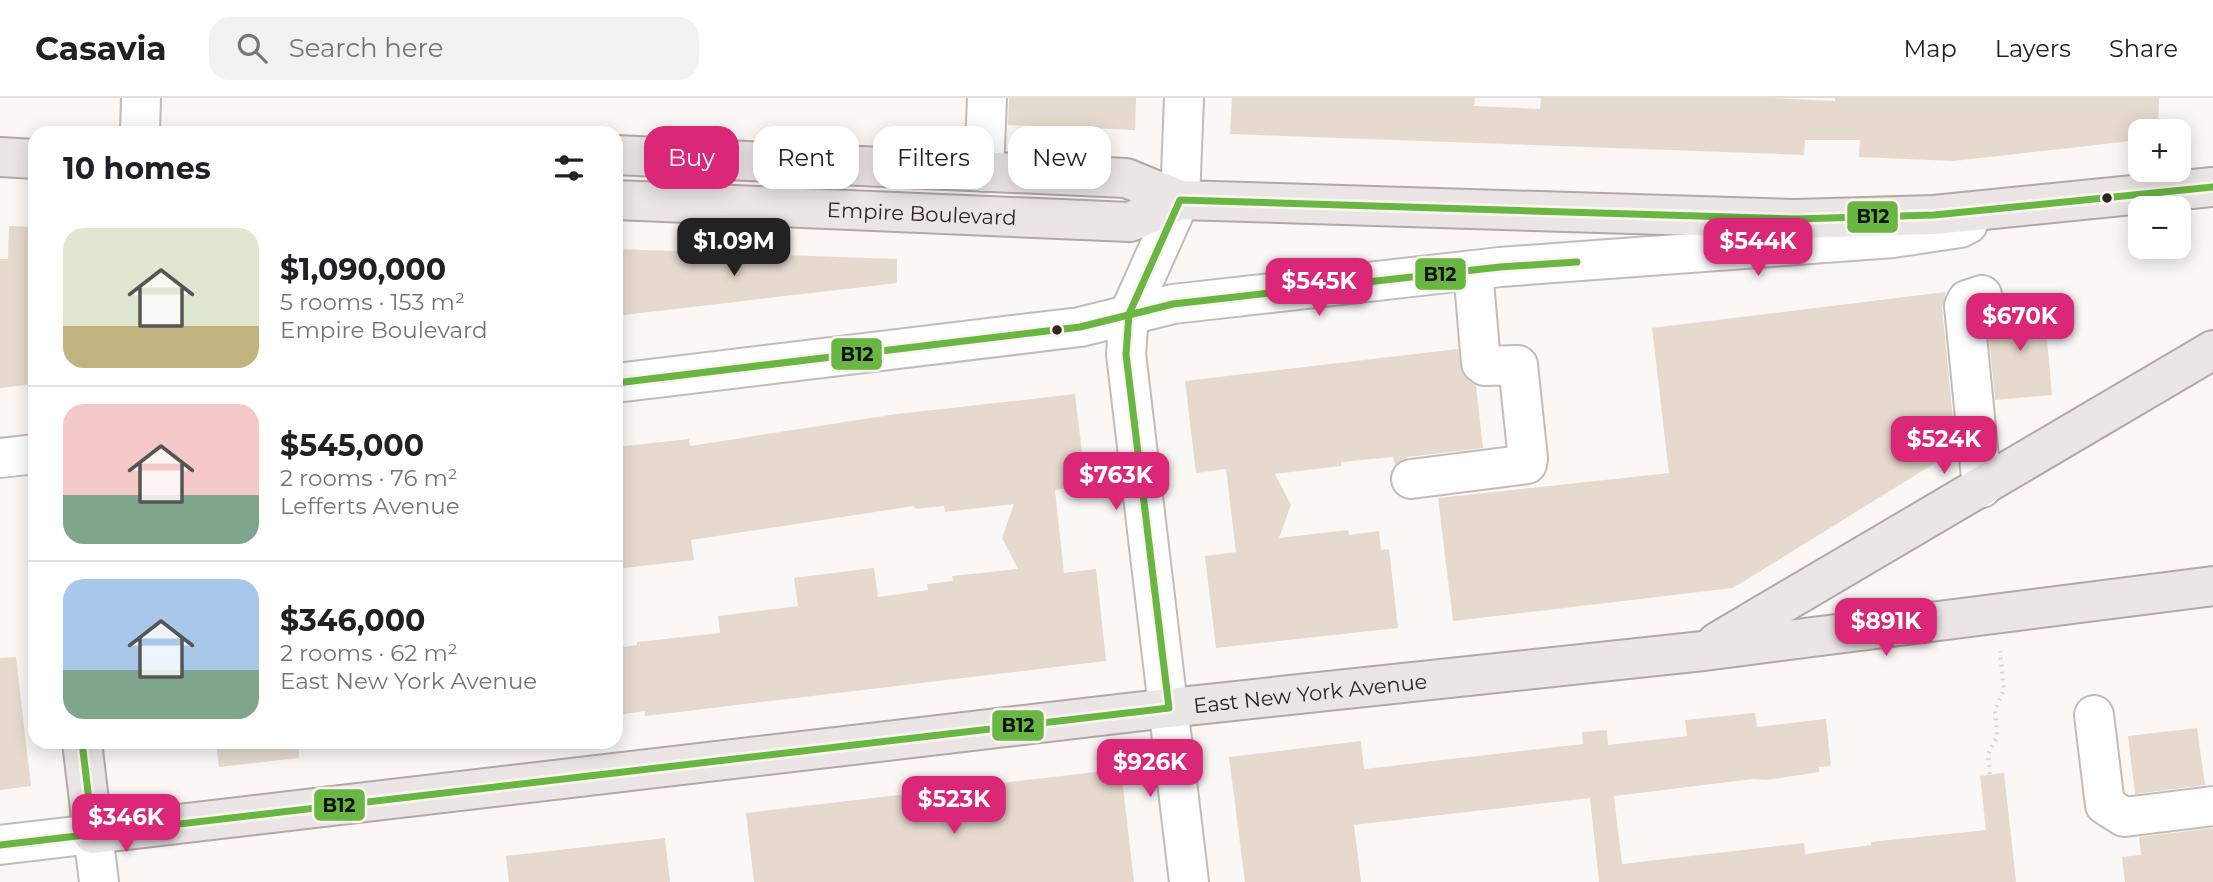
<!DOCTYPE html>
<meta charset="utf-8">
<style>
:root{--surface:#fff;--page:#f2f2f2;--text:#202124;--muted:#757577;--line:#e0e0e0;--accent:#db2777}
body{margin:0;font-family:Montserrat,sans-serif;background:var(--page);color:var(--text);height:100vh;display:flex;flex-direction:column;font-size:26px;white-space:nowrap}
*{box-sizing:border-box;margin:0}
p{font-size:23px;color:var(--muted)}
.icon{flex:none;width:38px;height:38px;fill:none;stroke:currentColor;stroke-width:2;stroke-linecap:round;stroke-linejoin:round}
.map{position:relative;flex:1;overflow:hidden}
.details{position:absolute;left:28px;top:28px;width:595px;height:623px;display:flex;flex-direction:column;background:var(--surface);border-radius:21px;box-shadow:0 4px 18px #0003}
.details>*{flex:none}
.top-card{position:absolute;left:644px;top:28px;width:665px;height:63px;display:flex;gap:14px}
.tools{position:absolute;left:2128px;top:21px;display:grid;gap:14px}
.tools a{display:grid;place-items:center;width:63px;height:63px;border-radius:14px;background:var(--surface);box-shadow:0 4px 18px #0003;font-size:35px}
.price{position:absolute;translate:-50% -60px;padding:0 16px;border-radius:14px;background:var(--accent);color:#fff;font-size:23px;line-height:46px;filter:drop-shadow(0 2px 4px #0008)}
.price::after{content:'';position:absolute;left:50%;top:42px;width:21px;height:16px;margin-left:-10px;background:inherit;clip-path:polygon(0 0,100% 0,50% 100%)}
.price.active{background:#222;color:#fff}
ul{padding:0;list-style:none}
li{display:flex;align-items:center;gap:21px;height:175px;padding:0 35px}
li+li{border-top:2px solid var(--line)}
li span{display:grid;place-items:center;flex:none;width:196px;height:140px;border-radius:21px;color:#555}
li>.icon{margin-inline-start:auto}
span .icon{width:84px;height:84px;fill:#fffc;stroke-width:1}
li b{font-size:30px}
h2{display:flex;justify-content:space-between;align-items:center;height:84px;padding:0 35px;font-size:30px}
.pill{padding:0 24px;border-radius:21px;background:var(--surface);box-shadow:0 4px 18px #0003;font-size:24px;line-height:63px}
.pill.active{background:var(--accent);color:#fff}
header{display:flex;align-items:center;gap:42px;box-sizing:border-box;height:98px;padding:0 35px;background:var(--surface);border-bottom:2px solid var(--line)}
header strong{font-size:33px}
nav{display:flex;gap:38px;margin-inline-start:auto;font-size:24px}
.search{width:490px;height:63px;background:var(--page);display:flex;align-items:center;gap:18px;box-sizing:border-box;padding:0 24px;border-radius:21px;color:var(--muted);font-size:26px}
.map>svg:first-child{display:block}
</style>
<header>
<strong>Casavia</strong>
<div class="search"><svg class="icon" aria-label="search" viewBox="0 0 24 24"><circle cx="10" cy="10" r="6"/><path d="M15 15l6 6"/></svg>Search here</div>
<nav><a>Map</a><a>Layers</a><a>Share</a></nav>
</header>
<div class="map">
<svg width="2213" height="784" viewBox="0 0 2213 784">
<rect width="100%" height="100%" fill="#faf7f5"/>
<g fill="#e6dace">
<polygon points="1009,0 1136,0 1135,32 1008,27"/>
<polygon points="1232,0 1475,0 1474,8 1540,11 1541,0 1770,0 1835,3 1835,0 2159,0 2158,33 2140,33 2140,42 1954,63 1859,59 1860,42 1805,42 1804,57 1230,36"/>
<polygon points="9,128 35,129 35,286 0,290 0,161 8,161"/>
<polygon points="616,151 897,161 897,185 616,218"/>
<polygon points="1946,194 1942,210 1956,352 1733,490 1453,523 1438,400 1669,375 1652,230"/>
<polygon points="2044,208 2052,297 1995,302 1987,218 1997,212"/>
<polygon points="1458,251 1462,275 1476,287 1483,350 1408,359 1395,367 1393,359 1341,364 1341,368 1275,376 1291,407 1279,440 1348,432 1349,437 1379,433 1381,452 1389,451 1398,530 1216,550 1205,458 1236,454 1226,371 1196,375 1185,283"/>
<polygon points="1075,296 1086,388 1055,392 1064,475 1096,471 1106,563 645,618 645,613 616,617 616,550 637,547 637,544 720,535 718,518 798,508 794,480 874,470 878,499 928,492 927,486 953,483 952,478 1018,471 1002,440 1014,406 945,414 944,408 915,411 914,408 691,442 694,462 616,471 616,349 689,341 690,348 897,316"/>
<polygon points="16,559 31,688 0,692 0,560"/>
<polygon points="1755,615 1757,629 1826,621 1831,668 1819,669 1819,674 1766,682 1753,681 1614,698 1622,766 1804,745 1805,756 1871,747 1871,744 1986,732 1980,678 2004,675 2016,784 1599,784 1590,700 1354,727 1361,784 1245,784 1229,659 1361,643 1364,671 1583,646 1582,634 1607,632 1608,647 1687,638 1685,622"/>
<polygon points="2197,630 2205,687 2135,696 2128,638"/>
<polygon points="216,644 299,644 299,660 219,669"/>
<polygon points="1121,671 1134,784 754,784 746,715"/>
<polygon points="2213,730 2213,784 2125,784 2122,759 2141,757 2139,739"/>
<polygon points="665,740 670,784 509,784 506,758"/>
</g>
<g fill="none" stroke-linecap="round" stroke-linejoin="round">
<defs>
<g id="minor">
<polyline points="1184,0 1180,102 1129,216 1126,256 1189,784"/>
<polyline points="140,35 141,0"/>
<polyline points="984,74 987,0"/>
<polyline points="616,285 1080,229 1173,206 1500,169 1893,140 1960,130 1968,126"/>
<polyline points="0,360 35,356"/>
<polyline points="1411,381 1521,367 1527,366 1528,361 1518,267 1485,268 1481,265 1473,172"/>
<polyline points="1982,390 1964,208 1967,202 1982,197"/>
<polyline points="2094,617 2105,707 2124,719 2213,708"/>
<polyline points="0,747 93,736 99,784"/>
</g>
<g id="major">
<polyline points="616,57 1126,80 1180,102 1795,121 1934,117 2213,89"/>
<polyline points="0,59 35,61"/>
<path id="s1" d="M616,102L1130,124L1180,102"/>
<polyline points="1717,544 2213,252"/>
<path id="s2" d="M82,644L93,736L1169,610L1703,553L2213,488"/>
</g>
</defs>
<use href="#minor" stroke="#c2bcb9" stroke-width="42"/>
<use href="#major" stroke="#b5a7a6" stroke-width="42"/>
<polyline stroke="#dbd9d8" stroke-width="4.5" stroke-dasharray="2 5" stroke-linecap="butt" points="1990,676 1988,656 1997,639 1995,611 2004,592 2000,553"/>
<use href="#minor" stroke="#fefefe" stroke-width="38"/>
<use href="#major" stroke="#ece5e5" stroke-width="38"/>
<defs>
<g id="bus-1">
<polyline points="616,285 1080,229 1173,206 1500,169 1577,164"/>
<polyline points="82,644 93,736"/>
<polyline points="0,747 1169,610 1126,256 1129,216 1180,102 1795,121 1934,117 2213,89"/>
</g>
</defs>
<use href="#bus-1" stroke="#fcf6f3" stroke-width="12"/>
<use href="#bus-1" stroke="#69b643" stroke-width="7"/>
</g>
<g fill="#312521" stroke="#fcf6f3" stroke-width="2.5">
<circle cx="2107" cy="100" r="6"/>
<circle cx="1057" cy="232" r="6"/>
</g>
<g text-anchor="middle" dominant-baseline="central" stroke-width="5" stroke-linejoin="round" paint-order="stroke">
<g font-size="21" fill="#312521" stroke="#fcf6f3">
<text stroke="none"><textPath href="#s1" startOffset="306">Empire Boulevard</textPath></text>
<text stroke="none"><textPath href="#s2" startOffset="1318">East New York Avenue</textPath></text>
</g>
</g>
<g stroke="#fcf6f3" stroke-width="2.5">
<rect x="1846" y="102" width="53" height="34" rx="7" fill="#69b643"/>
<rect x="1414" y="159" width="53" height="34" rx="7" fill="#69b643"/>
<rect x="830" y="239" width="53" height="34" rx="7" fill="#69b643"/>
<rect x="991" y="611" width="54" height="33" rx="7" fill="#69b643"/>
<rect x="313" y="690" width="53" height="34" rx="7" fill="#69b643"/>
</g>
<g font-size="19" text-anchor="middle" font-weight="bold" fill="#111">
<text x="1873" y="125">B12</text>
<text x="1440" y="183">B12</text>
<text x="857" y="263">B12</text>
<text x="1018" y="634">B12</text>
<text x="339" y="714">B12</text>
</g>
</svg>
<div class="tools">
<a>+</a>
<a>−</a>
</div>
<b class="price active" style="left:734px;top:180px">$1.09M</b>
<b class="price" style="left:1758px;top:180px">$544K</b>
<b class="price" style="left:1319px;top:220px">$545K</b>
<b class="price" style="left:2020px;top:255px">$670K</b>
<b class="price" style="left:1944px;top:378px">$524K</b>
<b class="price" style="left:1116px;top:414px">$763K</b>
<b class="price" style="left:1886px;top:560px">$891K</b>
<b class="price" style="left:1150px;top:701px">$926K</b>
<b class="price" style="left:954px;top:738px">$523K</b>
<b class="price" style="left:126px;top:756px">$346K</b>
<div class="top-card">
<a class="pill active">Buy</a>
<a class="pill">Rent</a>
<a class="pill">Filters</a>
<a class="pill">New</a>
</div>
<section class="details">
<h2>10 homes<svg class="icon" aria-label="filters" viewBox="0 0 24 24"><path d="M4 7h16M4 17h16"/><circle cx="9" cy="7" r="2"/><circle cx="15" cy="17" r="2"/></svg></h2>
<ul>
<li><span style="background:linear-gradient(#dfe7d0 70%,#c2b280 0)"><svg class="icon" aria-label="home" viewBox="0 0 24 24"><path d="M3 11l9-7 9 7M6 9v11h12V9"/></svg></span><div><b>$1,090,000</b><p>5 rooms · 153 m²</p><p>Empire Boulevard</p></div></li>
<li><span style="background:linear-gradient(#f6c9c9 65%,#7fa58c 0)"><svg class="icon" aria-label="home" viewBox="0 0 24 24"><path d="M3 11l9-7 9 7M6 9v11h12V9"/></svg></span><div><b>$545,000</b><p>2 rooms · 76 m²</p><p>Lefferts Avenue</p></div></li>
<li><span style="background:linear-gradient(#a9c7e8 65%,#7fa58c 0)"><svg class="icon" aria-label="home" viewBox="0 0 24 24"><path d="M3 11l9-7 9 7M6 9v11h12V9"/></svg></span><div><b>$346,000</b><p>2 rooms · 62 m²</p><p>East New York Avenue</p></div></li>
</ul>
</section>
</div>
